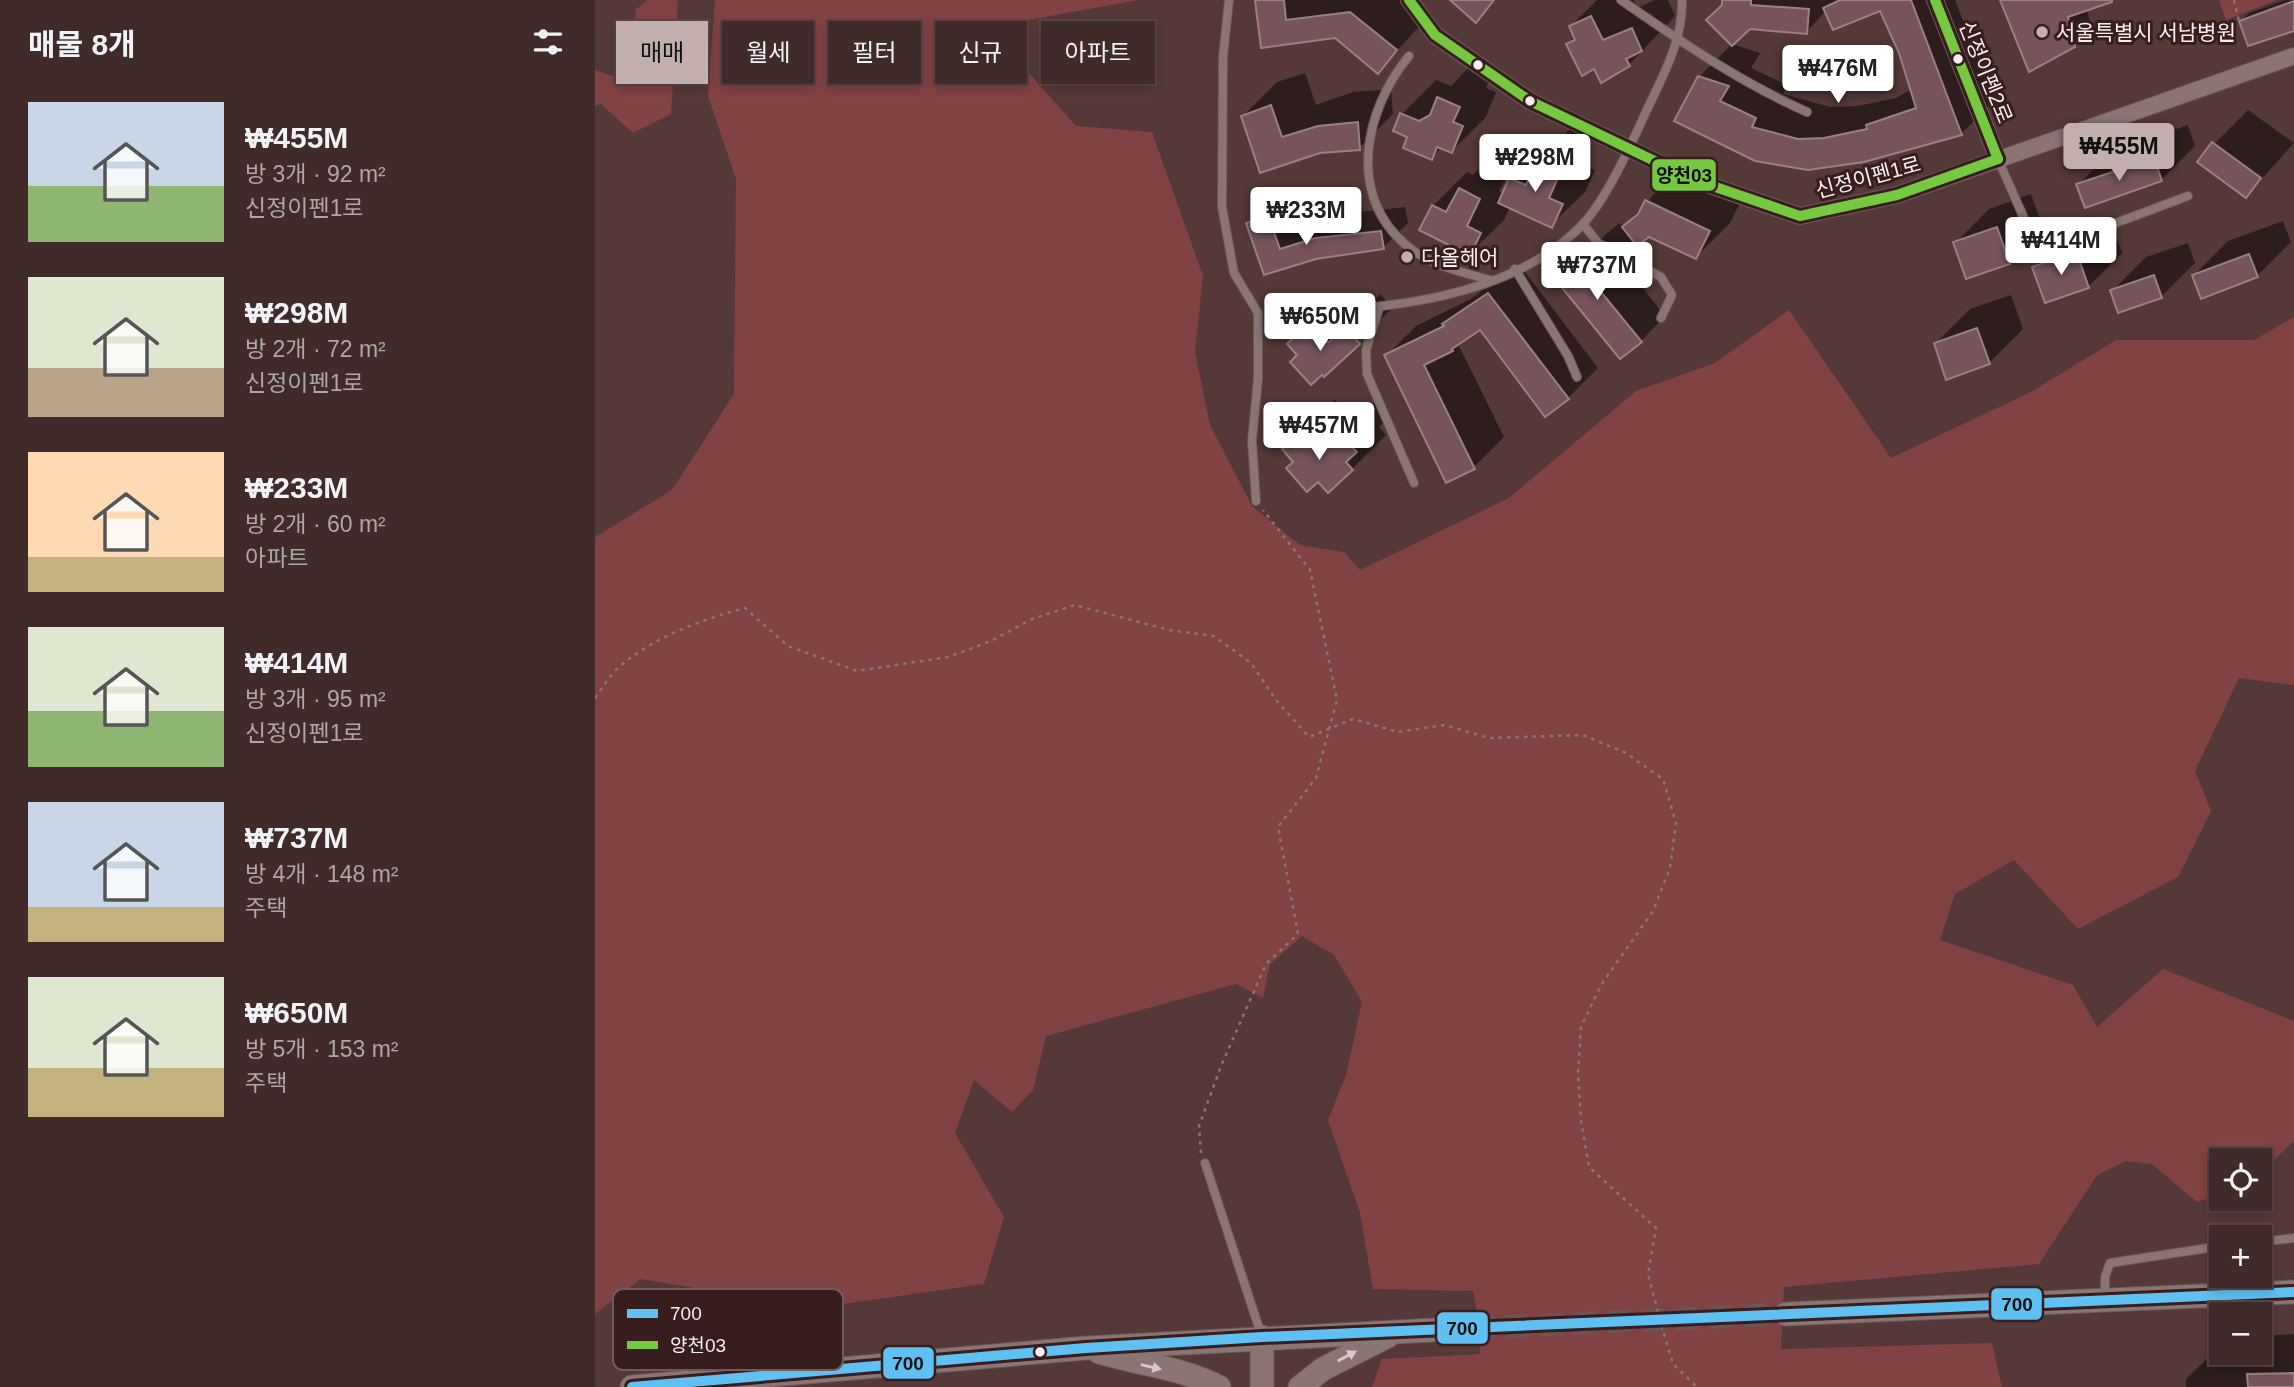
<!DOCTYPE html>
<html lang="ko">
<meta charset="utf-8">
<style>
:root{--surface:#402a2a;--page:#4b3636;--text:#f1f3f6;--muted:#aea7a8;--line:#594647;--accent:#c1aead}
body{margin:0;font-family:Helvetica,"Noto Sans KR",sans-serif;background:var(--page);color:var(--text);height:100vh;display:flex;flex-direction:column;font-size:26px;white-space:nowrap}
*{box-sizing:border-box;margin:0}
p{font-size:23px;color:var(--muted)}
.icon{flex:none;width:38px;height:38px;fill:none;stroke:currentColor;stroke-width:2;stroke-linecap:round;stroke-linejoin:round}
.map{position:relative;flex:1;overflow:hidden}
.panel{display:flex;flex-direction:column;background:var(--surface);width:595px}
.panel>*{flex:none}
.guide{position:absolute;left:21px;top:21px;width:665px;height:63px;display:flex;gap:14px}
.fabs{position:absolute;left:1614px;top:1148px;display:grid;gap:14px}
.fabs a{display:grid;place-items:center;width:63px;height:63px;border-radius:0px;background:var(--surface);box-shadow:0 4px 10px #0003,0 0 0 2px var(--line);font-size:35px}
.price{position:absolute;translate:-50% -60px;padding:0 16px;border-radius:7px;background:#fff;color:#222;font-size:23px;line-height:46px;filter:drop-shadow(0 2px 4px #0008)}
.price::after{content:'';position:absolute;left:50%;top:42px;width:21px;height:16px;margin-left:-10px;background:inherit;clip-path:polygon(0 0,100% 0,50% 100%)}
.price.selected{background:var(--accent);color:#111}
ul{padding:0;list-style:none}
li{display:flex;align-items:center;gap:21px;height:175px;padding:0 28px}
li span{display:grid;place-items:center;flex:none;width:196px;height:140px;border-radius:0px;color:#555}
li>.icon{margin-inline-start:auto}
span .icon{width:84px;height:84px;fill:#fffc;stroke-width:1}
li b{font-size:30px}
h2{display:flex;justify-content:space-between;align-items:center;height:84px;padding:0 28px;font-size:30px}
.tag{padding:0 24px;border-radius:0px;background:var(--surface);box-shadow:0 4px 10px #0003,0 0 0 2px var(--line);font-size:24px;line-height:63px}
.tag.selected{background:var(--accent);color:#111}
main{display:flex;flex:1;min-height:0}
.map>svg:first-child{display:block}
</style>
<main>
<section class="panel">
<h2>매물 8개<svg class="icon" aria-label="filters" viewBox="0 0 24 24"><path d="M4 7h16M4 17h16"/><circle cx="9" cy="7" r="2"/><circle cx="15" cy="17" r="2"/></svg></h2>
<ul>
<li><span style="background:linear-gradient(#c9d6e8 60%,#8fb573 0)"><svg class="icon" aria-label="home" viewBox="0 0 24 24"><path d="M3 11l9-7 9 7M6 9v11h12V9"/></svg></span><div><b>₩455M</b><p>방 3개 · 92 m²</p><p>신정이펜1로</p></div></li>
<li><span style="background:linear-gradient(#dfe7d0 65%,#b9a48a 0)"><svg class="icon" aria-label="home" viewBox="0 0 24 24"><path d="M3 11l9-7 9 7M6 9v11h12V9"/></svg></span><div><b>₩298M</b><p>방 2개 · 72 m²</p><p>신정이펜1로</p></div></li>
<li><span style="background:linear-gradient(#ffd9b3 75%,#c2b280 0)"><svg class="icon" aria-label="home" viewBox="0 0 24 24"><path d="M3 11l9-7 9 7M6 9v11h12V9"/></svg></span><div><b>₩233M</b><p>방 2개 · 60 m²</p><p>아파트</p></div></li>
<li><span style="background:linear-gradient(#dfe7d0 60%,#8fb573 0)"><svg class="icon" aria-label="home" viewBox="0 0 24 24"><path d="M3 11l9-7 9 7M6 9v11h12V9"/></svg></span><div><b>₩414M</b><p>방 3개 · 95 m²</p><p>신정이펜1로</p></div></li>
<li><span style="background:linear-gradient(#c9d6e8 75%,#c2b280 0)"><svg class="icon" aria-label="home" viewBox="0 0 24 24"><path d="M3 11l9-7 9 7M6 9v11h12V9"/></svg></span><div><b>₩737M</b><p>방 4개 · 148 m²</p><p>주택</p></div></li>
<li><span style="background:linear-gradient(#dfe7d0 65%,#c2b280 0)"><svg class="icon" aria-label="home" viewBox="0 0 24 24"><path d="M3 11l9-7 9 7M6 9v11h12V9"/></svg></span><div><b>₩650M</b><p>방 5개 · 153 m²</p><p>주택</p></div></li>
</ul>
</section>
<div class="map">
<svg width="1699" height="1387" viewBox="0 0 1699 1387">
<rect width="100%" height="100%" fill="#553838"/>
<g fill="#814244">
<polygon points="53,0 83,0 76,114 38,133 6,104 0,106 0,70 24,78 42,53 40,10"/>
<polygon points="120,0 544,0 417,23 417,54 481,126 557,132 608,276 600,352 615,425 657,506 705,545 749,552 765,570 914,498 1041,391 1120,363 1194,310 1296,458 1434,393 1521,340 1659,340 1699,317 1699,685 1644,678 1600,771 1616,811 1583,877 1483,929 1419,860 1360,894 1345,940 1478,985 1502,1027 1568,969 1699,1021 1699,1141 1664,1174 1664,1160 1626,1160 1626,1194 1602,1202 1557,1164 1531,1161 1502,1175 1444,1264 1189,1287 1186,1349 1397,1343 1407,1387 777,1387 787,1359 885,1354 884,1327 1138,1320 884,1323 878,1291 778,1289 765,1213 733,1120 751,1075 767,1002 739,955 707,936 675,964 668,998 641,984 451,1036 438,1090 417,1112 379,1080 360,1133 409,1217 389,1284 220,1308 46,1279 0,1314 0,537 77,490 139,394 141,179 113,96"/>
<polygon points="1624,0 1682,0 1631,20"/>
</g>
<g fill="#0007">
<polygon points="662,0 816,0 835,15 783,71 741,36 668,46"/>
<polygon points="1002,0 1039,0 1042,8 1060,0 1073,0 1080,16 1034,65 1000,66 973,44 980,37 976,26"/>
<polygon points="1128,0 1360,0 1399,101 1366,134 1161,159 1104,77 1137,44 1165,53 1156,68 1192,85 1188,94 1236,107 1263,106 1301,98 1317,89 1286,9 1231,11 1211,32 1128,5"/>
<polygon points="1409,0 1519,0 1492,9 1496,28 1479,46"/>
<polygon points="1690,0 1699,0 1699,29 1646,21 1654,13"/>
<polygon points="877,64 897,73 891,88 901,92 891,117 857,151 847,147 836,158 815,136 807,114 841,80 856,86"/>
<polygon points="710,73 721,105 758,92 796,89 798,114 764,148 724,151 667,171 648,116 682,82"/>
<polygon points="1653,110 1699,143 1651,196 1619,144"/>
<polygon points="1593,125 1600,146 1566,180 1483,185 1517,151"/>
<polygon points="978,126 999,135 986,164 1000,170 990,192 956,225 915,207 909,220 875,253 838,206 872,172 878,175 899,155 918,164 904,191 909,194 916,179 950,145 956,148"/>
<polygon points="1085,167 1148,197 1135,223 1101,257 1054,235 1040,241 1023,257 1070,316 1046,341 962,278 1024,223 1029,226"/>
<polygon points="697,191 710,226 746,214 810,207 813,223 788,248 721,257 670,273 653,224 678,199"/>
<polygon points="1436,194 1448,228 1414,262 1360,243 1394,209"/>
<polygon points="1515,219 1527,253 1493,287 1439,267 1473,233"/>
<polygon points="1688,221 1696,242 1662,276 1599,275 1633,241"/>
<polygon points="1593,243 1600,263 1566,297 1517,291 1551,257"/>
<polygon points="924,264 1003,368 973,398 886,327 863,344 909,437 879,467 791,356 821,326 874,300"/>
<polygon points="785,294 798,308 716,382 705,355 694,344 744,295 758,309 770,308"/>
<polygon points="1416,295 1428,329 1394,363 1341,343 1375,309"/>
<polygon points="740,400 754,415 765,415 780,402 794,417 784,427 791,435 757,469 700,462 689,449"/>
<polygon points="1699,1334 1699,1387 1591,1387 1591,1379 1626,1345 1626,1353 1664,1353 1664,1336"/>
</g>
<g fill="#77545c" stroke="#9a8084" stroke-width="2">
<polygon points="660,0 689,0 691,20 755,12 802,50 783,74 740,38 666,48"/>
<polygon points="855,0 899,0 881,23"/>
<polygon points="1127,0 1156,0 1156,5 1214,9 1212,34 1155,29 1137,46 1111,20 1127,5"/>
<polygon points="1245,0 1316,0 1367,135 1269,162 1213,170 1160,161 1079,121 1103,76 1134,86 1125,101 1161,118 1157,127 1203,139 1229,138 1272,129 1271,125 1321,108 1304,53 1285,11 1238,30 1228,8"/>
<polygon points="1405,0 1517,0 1517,2 1473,17 1480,47 1434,72"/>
<polygon points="1699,1 1699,31 1653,46 1644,21"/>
<polygon points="996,16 1008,40 1037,28 1047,51 1031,59 1035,66 1006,83 999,69 987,76 971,44 980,40 974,26"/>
<polygon points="842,97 865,107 858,122 868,126 857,153 842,147 837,160 808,148 812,137 798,131 805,113 824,121 835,115"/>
<polygon points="676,105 687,137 723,126 763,122 765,150 725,153 665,173 646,116"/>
<polygon points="1617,142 1666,178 1651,198 1602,162"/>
<polygon points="942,158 967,169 954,198 968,204 957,228 903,203 914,178 931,185"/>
<polygon points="1559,158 1567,181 1490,208 1481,184"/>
<polygon points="864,188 885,199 872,226 886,233 875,256 824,230 837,205 851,212"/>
<polygon points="1050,200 1115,231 1101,259 1054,237 1042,246 1027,227 1043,214"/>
<polygon points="673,215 685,249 720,238 786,231 789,249 721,259 669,275 651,223"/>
<polygon points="1402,227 1415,264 1371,279 1358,242"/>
<polygon points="998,247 1017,265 997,281 1047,342 1025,359 959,278"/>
<polygon points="1481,251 1494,288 1450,303 1437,267"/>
<polygon points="1654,254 1663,277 1606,299 1597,275"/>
<polygon points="1559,275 1567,298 1523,313 1515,290"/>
<polygon points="893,293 974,399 950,417 885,330 857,349 858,351 829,365 880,469 851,483 789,355 849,326 847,324"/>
<polygon points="709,327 723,342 734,342 750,327 765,344 729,377 727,375 716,385 695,362 702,355 692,344"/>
<polygon points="1382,328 1395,364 1351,380 1339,343"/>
<polygon points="705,432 720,449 730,448 745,434 762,452 751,462 758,470 733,493 723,482 712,492 691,468 698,462 687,449"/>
<polygon points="1699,1373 1699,1387 1653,1387 1652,1374"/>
</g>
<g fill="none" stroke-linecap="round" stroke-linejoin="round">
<polyline stroke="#6e5353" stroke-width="23" stroke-dasharray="23 11" stroke-linecap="butt" points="877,1328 1191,1314"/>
<defs>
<g id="service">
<polyline points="634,0 628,57 627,207 639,273 663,313 663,379 657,441 661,501"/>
<path d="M1026,0C1086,42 1145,82 1212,112"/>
<path d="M814,56C770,109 751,194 811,245C834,265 866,272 895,280"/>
<polyline points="1403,159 1442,248 1454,248 1593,196"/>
<polyline points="988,224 1003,243 1066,277 1077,295 1066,318"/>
<polyline points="920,269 973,356 982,377"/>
<polyline points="784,308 771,350 772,374 819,483"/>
<path d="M677,313C776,311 913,302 987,225C1011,200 1035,147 1050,114C1067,77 1088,42 1087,0"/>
<polyline points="610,1163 666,1334"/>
<polyline points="1664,1242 1699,1238"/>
<polyline points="1510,1298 1510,1277 1515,1263 1626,1246"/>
</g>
<g id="minor">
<polyline points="814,0 840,35 935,101 1097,179 1205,216 1302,195 1699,56"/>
<polyline points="1340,0 1403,159"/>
</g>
<g id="secondary">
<polyline points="1191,1314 1699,1292"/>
<polyline points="667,1337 667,1387"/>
<path d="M504,1352C543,1364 588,1368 624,1387"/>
<polyline points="37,1387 491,1348 877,1328"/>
<polyline points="705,1387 728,1369 793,1336"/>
</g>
</defs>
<use href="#service" stroke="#6b5656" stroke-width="10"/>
<use href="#minor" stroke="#6b5656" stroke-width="18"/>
<use href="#secondary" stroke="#6b5656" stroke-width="25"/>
<g stroke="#8a7575" stroke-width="2.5" stroke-dasharray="3.5 5" stroke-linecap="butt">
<polyline points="1639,0 1644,21"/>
<path d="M0,698C7,689 14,676 23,668C58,637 106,620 150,608L193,646L262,671L353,657L396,641L437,619L480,605L574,630L619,636L656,663L681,700L714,737L758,719L803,732L849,725L894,738L988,735L1031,753L1068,779L1081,823L1075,868L1058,911L1006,985L986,1027L983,1073L986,1120L994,1167L1061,1228L1053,1274L1065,1320L1078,1364L1102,1387"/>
<polyline points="606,1153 604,1126 626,1066 671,964 703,934 683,827 721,778 742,700 715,570 668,510"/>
</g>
<use href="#service" stroke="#8b7474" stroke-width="8"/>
<use href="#minor" stroke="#8b7474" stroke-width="16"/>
<use href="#secondary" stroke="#8b7474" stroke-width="23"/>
<defs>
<polyline id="bus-1" points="37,1387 491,1348 667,1337 1699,1292"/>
<g id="bus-2">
<polyline points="814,0 840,35 935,101 1097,179 1205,216 1302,195 1403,159"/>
<polyline points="1340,0 1403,159"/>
</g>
</defs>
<use href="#bus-1" stroke="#371d1d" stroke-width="16"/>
<use href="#bus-2" stroke="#371d1d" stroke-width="16"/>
<use href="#bus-1" stroke="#60c0f2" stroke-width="10"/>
<use href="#bus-2" stroke="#75c840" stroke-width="10"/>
</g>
<defs><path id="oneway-solid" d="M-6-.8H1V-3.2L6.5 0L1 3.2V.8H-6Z" transform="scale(1.75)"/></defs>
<g fill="#d9c9c8">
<use href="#oneway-solid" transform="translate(752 1356) rotate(-28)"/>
<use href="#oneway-solid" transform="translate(556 1367) rotate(13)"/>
</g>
<g fill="#c1aead" stroke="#371d1d" stroke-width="2.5">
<circle cx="1447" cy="32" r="7"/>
<circle cx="812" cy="257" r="7"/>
</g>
<g fill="#fbedec" stroke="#371d1d" stroke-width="2.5">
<circle cx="1363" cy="59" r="6"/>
<circle cx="883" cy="65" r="6"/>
<circle cx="935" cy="101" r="6"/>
<circle cx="445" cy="1352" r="6"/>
</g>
<g text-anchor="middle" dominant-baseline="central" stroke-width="6" stroke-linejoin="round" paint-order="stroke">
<g font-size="21" fill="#fbedec" stroke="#371d1d" text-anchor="start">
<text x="1461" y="32">서울특별시 서남병원</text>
<text x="826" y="257">다올헤어</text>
</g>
<g font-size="21" fill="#fbedec" stroke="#371d1d">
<text transform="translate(1391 72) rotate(68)">신정이펜2로</text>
<text transform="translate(1273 177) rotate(-15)">신정이펜1로</text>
</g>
</g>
<rect x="18" y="1289" width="230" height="81" rx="10" fill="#371d1d" stroke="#725b5b" stroke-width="2"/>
<rect x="32" y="1309" width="31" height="9" fill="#60c0f2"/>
<rect x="32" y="1341" width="31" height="8" fill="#75c840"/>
<g font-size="19" fill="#fbedec">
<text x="75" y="1320">700</text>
<text x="75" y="1352">양천03</text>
</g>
<g stroke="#371d1d" stroke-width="2.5">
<rect x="1056" y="158" width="66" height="34" rx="7" fill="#75c840"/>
<rect x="1395" y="1287" width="53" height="34" rx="7" fill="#60c0f2"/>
<rect x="841" y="1311" width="53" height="34" rx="7" fill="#60c0f2"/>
<rect x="287" y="1346" width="53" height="34" rx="7" fill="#60c0f2"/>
</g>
<g font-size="19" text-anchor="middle" font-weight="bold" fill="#111">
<text x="1089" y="182">양천03</text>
<text x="1422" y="1311">700</text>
<text x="867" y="1335">700</text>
<text x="313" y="1370">700</text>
</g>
</svg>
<div class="fabs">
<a><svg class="icon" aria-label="locate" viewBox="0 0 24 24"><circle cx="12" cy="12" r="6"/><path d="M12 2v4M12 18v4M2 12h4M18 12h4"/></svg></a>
<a>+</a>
<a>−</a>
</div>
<b class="price" style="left:1243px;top:105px">₩476M</b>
<b class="price selected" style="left:1524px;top:183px">₩455M</b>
<b class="price" style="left:940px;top:194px">₩298M</b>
<b class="price" style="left:711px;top:247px">₩233M</b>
<b class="price" style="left:1466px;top:277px">₩414M</b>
<b class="price" style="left:1002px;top:302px">₩737M</b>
<b class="price" style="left:725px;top:353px">₩650M</b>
<b class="price" style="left:724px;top:462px">₩457M</b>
<div class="guide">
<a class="tag selected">매매</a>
<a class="tag">월세</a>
<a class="tag">필터</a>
<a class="tag">신규</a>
<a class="tag">아파트</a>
</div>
</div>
</main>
